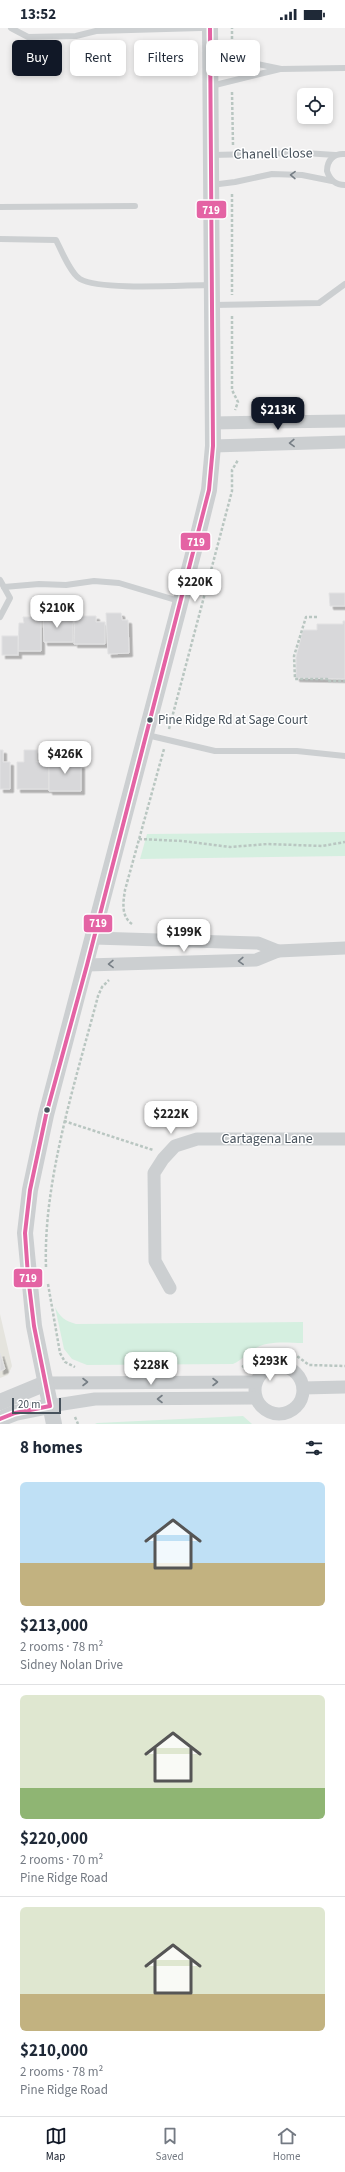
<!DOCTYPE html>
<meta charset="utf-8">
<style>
:root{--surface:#fff;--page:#f6f6f7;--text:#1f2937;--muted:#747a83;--line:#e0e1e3;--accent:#111827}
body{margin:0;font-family:"Source Sans 3",sans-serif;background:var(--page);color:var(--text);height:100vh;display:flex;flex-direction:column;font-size:15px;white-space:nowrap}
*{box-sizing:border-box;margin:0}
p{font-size:13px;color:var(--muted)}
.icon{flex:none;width:22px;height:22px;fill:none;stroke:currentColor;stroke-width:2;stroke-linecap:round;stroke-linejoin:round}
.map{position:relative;height:1396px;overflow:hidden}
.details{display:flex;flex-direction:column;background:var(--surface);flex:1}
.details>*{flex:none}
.hud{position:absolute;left:12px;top:12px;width:321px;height:36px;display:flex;gap:8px}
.controls{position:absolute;left:297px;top:60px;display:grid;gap:8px}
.controls a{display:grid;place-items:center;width:36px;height:36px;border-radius:6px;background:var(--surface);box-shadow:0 2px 6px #0003;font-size:20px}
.scale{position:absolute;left:12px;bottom:10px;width:49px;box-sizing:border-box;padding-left:4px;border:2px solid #47525c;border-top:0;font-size:11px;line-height:14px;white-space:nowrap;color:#47525c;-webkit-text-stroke:3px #fff;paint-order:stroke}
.price{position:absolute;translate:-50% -34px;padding:0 9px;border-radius:8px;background:#fff;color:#222;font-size:13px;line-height:26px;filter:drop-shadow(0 1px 2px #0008)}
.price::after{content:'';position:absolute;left:50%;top:24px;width:12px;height:9px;margin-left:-6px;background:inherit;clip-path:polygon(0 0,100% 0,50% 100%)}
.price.active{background:var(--accent);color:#fff}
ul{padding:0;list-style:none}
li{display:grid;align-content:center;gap:8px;height:212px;padding:0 20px}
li+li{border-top:1px solid var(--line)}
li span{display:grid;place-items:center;height:124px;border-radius:6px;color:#555}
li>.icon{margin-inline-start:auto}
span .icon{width:72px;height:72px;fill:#fffc;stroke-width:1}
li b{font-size:17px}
h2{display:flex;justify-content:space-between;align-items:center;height:48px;padding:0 20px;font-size:17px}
.chip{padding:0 14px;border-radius:6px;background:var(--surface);box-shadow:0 2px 6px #0003;font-size:14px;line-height:36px}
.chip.active{background:var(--accent);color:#fff}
.status{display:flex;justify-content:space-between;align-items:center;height:28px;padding:0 20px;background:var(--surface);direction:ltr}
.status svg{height:11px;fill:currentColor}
.dock{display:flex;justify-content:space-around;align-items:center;height:56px;border-top:1px solid var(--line);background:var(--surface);font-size:11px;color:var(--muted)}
.dock a{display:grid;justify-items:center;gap:2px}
.dock .active{color:var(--accent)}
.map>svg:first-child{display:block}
</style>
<div class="status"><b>13:52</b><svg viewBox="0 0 49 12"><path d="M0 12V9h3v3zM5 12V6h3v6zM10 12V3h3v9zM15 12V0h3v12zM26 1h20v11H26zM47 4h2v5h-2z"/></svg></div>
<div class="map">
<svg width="345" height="1396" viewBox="0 0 345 1396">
<defs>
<filter id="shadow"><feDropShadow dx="3.5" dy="3.5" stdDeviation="0" flood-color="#0004"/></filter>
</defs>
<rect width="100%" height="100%" fill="#f1f0f0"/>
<polygon fill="#e5e4de" points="0,1286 12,1338 8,1347 0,1350"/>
<g fill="#d5efe0">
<polygon points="345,804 345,828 140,831 147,806"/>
<path d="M55,1279C60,1289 65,1293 76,1296L303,1294V1315C287,1315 268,1312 254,1321C246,1326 242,1332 233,1336L87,1337L72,1331L64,1321Z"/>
<polygon points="243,1388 252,1396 95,1396 97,1395"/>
</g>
<g fill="#d8d8da" stroke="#e2e2e3" filter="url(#shadow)">
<polygon points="329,565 345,565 345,578 330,578"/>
<polygon points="106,585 121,585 122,592 128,592 129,625 108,626"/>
<polygon points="43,586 63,586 63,592 73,592 73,614 44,614"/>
<polygon points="75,588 96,588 96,594 105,594 105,616 74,616"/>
<polygon points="23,589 41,589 41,623 18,623 19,595 24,595"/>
<polygon points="343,593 345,593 345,651 296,650 296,629 303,602 317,602 317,596 343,596"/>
<rect x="2" y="608" width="16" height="19"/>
<polygon points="0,722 3,722 3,734 10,734 10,761 0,761"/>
<polygon points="24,722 37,722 37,734 49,734 49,761 17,761 17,734 24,734"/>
<polygon points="61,725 74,725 74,737 81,737 81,763 49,763 49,736 61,736"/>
<polygon points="0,1325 5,1341 0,1343"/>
</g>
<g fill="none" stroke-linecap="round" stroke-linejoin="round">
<g stroke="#b9c6c1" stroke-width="2.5" stroke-dasharray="3 2" stroke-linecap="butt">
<polyline points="232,21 232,0"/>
<polyline points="232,64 233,117"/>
<polyline points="232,166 232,267"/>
<polyline points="232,288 232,362 238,374 235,382"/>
<polyline points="317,589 306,589 294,628 295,651 327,651 327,653 345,653"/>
<polyline points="169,701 232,463 232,442 238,432"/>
<polyline points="139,811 182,813 230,819 268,816 322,818 345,814"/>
<path d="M132,896C121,888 123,875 125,862L164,721"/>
<polyline points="64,1093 153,1122"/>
<path d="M46,1239C43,1152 76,1052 98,968L102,959L109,952"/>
<polyline points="48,1256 60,1325 65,1334 75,1339"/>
<polyline points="242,1339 261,1327 281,1323 297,1328 309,1337 345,1338"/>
<polyline points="75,1389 78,1396"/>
</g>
<g stroke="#cccfd1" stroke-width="6">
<polyline points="11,0 28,9 76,8 96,3 201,0"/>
<polyline points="211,26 281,41 345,40"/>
<polyline points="211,58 280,41"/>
<path d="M345,126C334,125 327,132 327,143C330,152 335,157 345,157"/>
<polyline points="211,127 305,125 335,127"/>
<polyline points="211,157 235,154 272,146 302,147 332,153"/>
<polyline points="0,179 135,178"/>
<path d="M0,211L56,212C61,222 71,246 80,251C102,263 183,257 212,257"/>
<polyline points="213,277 319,275 345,256"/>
<polyline points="0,552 10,570 0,589"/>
<polyline points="4,559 39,556 66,557 94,553 119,555 179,573"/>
<polyline points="147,707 215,723 297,723 345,728"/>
</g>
<g stroke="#cccfd1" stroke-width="13">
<polyline points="212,395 345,393"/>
<polyline points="213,418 345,414"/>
<polyline points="94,910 258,915 278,923"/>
<polyline points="87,937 256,932 278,923 345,920"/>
<polyline points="170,1260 155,1233 154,1145 163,1131 175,1118 197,1111 345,1111"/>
<circle cx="279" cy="1362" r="24"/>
<polyline points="46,1355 256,1354"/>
<polyline points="303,1360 345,1359"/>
<polyline points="50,1378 95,1371 255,1370"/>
</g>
<g stroke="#cccfd1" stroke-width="16">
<polyline points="0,1374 46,1355"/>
<polyline points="0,1391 15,1385 50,1378"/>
<polyline points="54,1396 34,1298 25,1205 30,1162 46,1087 197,511 209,462 213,418 210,0"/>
</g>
<defs>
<polyline id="bus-1" points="0,1391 15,1385 50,1378 34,1298 28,1248 25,1205 30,1162 46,1087 87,937 209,462 213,418 210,0"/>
</defs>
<use href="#bus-1" stroke="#fff" stroke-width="7"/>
<use href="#bus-1" stroke="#e463a4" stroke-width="4"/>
</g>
<defs><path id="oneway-chevron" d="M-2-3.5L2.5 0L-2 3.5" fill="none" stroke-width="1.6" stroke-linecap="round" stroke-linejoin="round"/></defs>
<g stroke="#767e85">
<use href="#oneway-chevron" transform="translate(293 147) rotate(-179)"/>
<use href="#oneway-chevron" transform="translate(292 415) rotate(178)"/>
<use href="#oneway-chevron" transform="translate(241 933) rotate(178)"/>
<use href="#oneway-chevron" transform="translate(111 936) rotate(179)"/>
<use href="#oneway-chevron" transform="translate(85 1354)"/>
<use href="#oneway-chevron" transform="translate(215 1354)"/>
<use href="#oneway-chevron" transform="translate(160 1371) rotate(180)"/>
</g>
<g fill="#47525c" stroke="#fff" stroke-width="1.5">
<circle cx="150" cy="692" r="3.5"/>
<circle cx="47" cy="1082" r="3.5"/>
</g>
<g text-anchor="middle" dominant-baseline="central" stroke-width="3" stroke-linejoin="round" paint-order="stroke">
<g font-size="13" fill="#47525c" stroke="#fff" text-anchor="start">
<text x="158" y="692">Pine Ridge Rd at Sage Court</text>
</g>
<g font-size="14" fill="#47525c" stroke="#fff">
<text transform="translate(273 126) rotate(-1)">Chanell Close</text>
<text x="267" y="1111">Cartagena Lane</text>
</g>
</g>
<g stroke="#fff" stroke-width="1.5">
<rect x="196" y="172" width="31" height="19" rx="4" fill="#e463a4"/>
<rect x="180" y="504" width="31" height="19" rx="4" fill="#e463a4"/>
<rect x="83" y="886" width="30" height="19" rx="4" fill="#e463a4"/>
<rect x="13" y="1240" width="30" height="20" rx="4" fill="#e463a4"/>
</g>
<g font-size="11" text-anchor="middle" font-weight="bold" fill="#fff">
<text x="211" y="186">719</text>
<text x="196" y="518">719</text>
<text x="98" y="899">719</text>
<text x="28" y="1254">719</text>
</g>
</svg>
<div class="controls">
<a><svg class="icon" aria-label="locate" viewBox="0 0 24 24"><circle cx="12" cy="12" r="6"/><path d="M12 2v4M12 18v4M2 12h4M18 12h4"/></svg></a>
</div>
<div class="scale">20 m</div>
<b class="price active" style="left:278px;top:403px">$213K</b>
<b class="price" style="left:195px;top:575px">$220K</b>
<b class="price" style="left:57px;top:601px">$210K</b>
<b class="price" style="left:65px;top:747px">$426K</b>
<b class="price" style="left:184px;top:925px">$199K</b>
<b class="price" style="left:171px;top:1107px">$222K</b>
<b class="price" style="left:270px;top:1354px">$293K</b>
<b class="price" style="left:151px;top:1358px">$228K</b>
<div class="hud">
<a class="chip active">Buy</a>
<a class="chip">Rent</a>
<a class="chip">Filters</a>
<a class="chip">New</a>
</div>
</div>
<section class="details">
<h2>8 homes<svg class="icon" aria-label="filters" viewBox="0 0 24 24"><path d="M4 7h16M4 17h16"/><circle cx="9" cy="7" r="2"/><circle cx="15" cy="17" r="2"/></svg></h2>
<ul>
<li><span style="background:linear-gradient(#bfe0f5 65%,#c2b280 0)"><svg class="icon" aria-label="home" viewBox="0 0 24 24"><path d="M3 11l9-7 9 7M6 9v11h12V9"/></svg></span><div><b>$213,000</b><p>2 rooms · 78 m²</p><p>Sidney Nolan Drive</p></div></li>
<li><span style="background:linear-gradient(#dfe7d0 75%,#8fb573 0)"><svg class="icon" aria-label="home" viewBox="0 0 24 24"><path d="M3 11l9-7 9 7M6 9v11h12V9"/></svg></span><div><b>$220,000</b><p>2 rooms · 70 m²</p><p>Pine Ridge Road</p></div></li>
<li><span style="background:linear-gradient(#dfe7d0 70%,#c2b280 0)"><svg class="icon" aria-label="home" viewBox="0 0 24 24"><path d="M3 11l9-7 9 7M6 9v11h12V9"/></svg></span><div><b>$210,000</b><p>2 rooms · 78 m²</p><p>Pine Ridge Road</p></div></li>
</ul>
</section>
<nav class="dock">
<a class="active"><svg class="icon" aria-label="map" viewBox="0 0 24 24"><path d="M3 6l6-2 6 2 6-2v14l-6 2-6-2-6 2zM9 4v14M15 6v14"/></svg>Map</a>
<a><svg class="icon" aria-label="saved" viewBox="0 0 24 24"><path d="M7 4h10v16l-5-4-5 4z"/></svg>Saved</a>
<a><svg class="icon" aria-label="home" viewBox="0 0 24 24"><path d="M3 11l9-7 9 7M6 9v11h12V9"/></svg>Home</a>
</nav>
